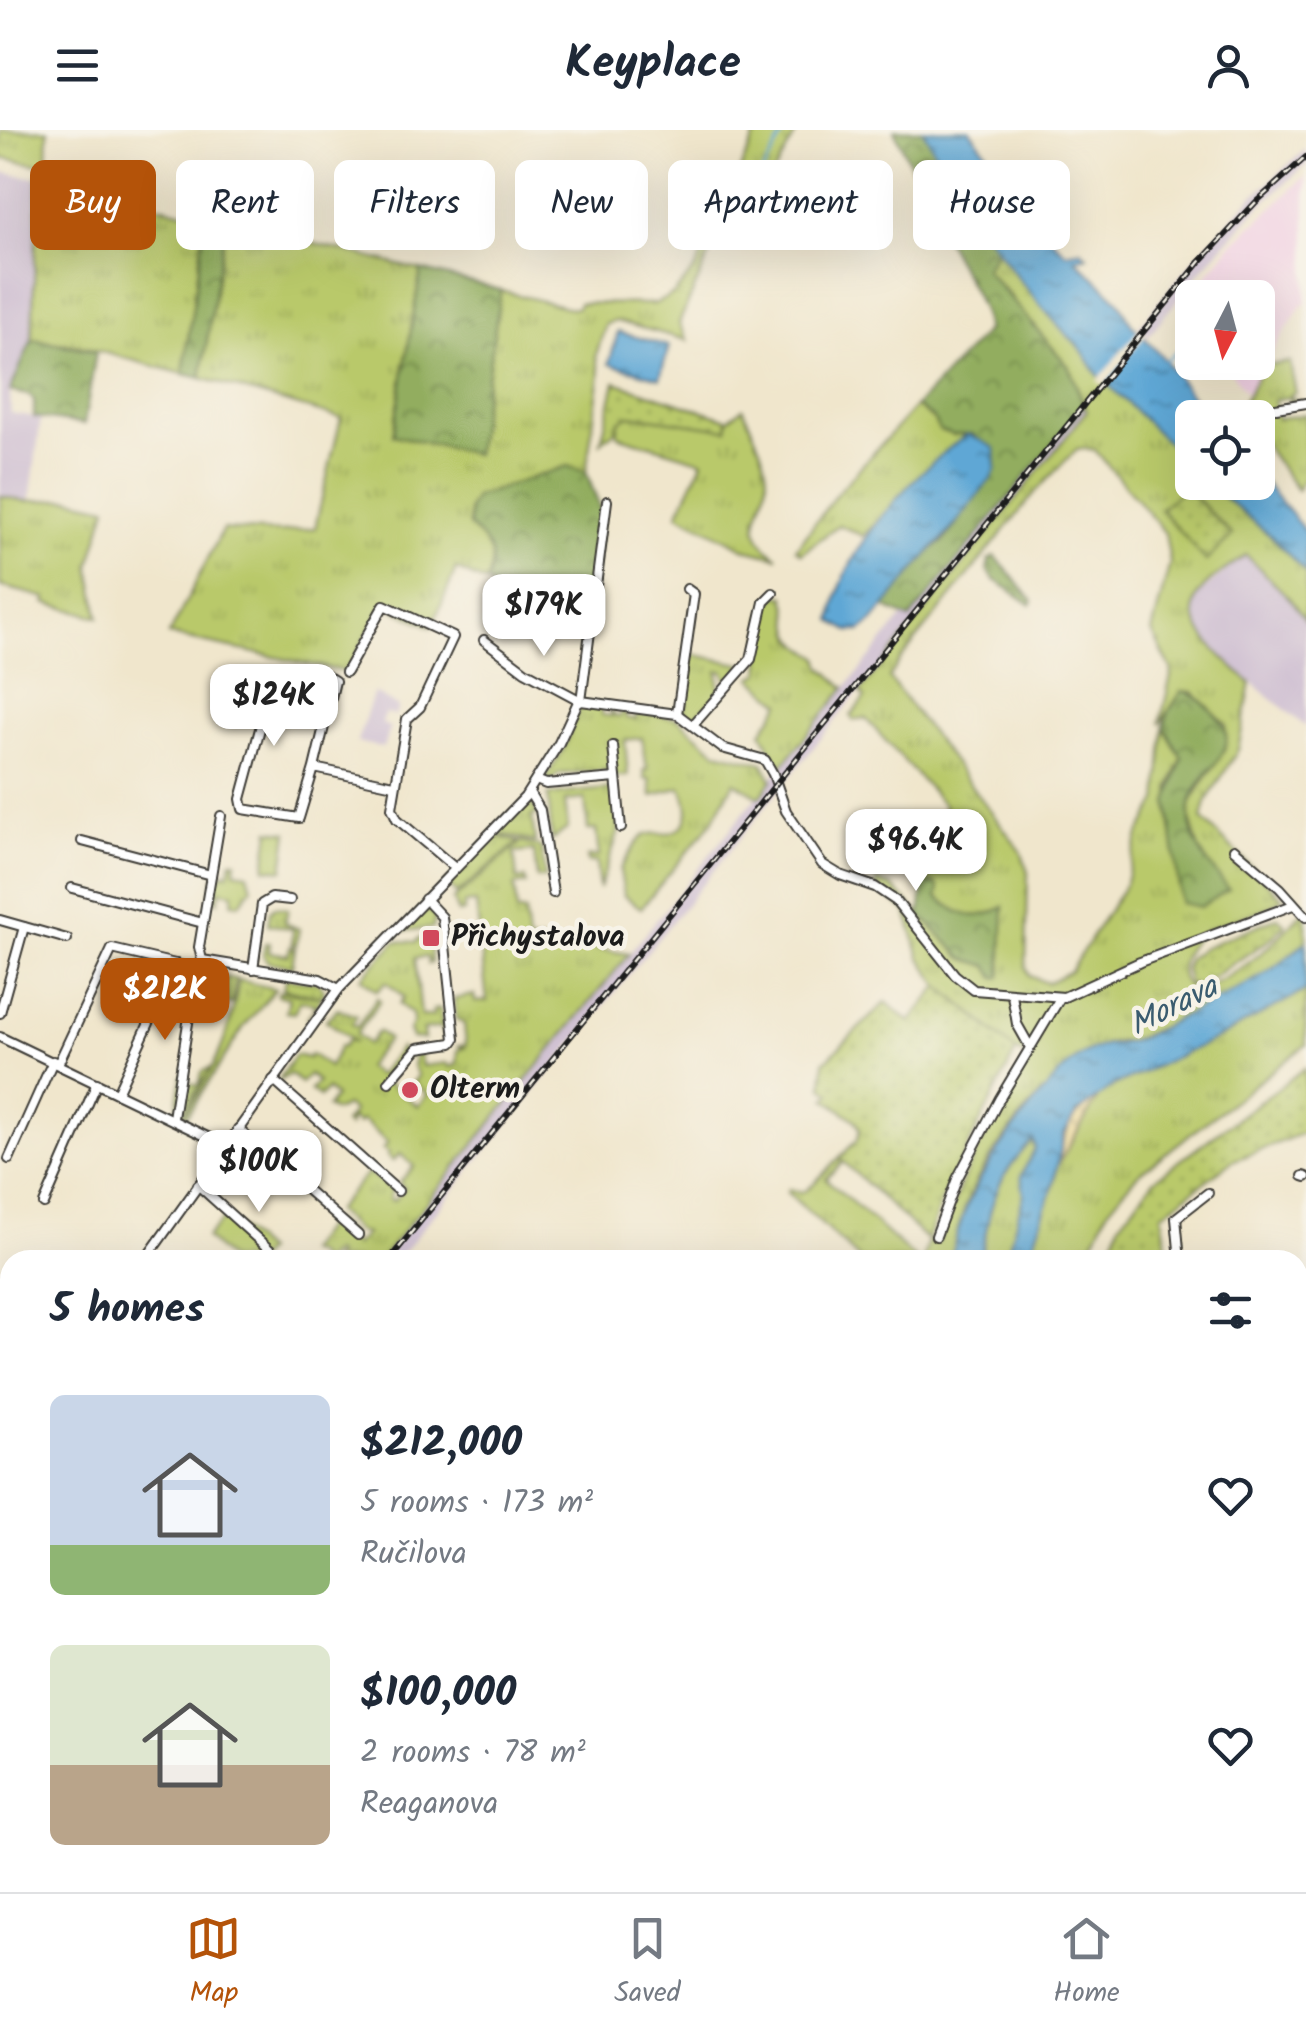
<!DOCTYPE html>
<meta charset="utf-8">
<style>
:root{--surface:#fff;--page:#f6f6f7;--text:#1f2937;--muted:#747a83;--line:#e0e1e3;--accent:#b45309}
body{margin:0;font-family:Kalam,sans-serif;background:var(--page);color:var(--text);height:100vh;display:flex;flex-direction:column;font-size:38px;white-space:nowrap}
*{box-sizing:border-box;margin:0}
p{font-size:32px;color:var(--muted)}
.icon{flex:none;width:55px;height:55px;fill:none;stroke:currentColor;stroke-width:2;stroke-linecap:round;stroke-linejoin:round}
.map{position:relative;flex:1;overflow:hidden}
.details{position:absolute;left:0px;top:1120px;width:1308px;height:642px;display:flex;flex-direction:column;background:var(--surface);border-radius:30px 30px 0 0;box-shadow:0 10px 40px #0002}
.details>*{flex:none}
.banner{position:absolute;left:30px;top:30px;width:1248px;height:90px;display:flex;gap:20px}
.needle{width:65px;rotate:186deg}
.buttons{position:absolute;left:1175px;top:150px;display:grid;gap:20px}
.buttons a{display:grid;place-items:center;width:100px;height:100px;border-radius:15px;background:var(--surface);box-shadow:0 10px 40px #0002;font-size:50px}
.price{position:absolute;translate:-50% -85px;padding:0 22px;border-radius:20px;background:#fff;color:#222;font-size:32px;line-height:65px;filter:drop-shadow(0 2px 5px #0008)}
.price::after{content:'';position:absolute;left:50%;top:60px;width:30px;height:22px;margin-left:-15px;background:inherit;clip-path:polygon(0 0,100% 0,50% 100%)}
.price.selected{background:var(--accent);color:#fff}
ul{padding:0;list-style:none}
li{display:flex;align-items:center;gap:30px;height:250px;padding:0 50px}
li span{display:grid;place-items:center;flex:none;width:280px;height:200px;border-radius:15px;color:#555}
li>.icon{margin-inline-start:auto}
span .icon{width:120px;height:120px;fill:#fffc;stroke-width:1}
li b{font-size:42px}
h2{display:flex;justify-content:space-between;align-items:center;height:120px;padding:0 50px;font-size:42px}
.tag{padding:0 35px;border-radius:15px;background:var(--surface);box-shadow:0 10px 40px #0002;font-size:35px;line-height:90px}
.tag.selected{background:var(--accent);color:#fff}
header{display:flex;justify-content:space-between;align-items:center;height:130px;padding:0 50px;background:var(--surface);font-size:45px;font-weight:800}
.menu{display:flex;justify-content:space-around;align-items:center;height:140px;border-top:2px solid var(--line);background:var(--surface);font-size:28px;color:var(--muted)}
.menu a{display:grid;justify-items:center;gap:5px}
.menu .selected{color:var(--accent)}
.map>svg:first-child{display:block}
</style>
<header><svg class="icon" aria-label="menu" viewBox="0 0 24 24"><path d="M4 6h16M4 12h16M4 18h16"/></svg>Keyplace<svg class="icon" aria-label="person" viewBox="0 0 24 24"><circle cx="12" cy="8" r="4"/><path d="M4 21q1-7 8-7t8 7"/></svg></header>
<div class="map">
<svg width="1306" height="1762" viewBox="0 0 1306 1762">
<defs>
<pattern id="grass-tufts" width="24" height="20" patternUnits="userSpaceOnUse" patternTransform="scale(2.5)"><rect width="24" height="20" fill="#b9c96b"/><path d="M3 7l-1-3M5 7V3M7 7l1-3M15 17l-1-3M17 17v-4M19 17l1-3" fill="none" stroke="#9eac5c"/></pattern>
<pattern id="forest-crowns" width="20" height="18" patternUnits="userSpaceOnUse" patternTransform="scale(2.5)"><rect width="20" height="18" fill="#92ad5f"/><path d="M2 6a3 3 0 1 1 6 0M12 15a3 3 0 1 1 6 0" fill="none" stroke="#768c4e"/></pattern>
<pattern id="sand-dots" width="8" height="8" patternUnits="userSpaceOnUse" patternTransform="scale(2.5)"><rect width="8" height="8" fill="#eeda9e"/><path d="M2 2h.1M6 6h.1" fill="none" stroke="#ccba88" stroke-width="1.8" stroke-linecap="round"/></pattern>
<pattern id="garden-dots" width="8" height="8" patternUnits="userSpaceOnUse" patternTransform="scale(2.5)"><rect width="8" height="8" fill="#b9c96b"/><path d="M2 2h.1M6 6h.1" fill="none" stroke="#9eac5c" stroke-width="1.8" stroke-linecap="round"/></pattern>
<pattern id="water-ripples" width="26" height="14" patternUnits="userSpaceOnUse" patternTransform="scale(2.5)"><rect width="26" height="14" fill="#5ea7d5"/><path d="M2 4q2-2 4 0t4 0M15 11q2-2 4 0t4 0" fill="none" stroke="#4d87ac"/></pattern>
</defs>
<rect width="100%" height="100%" fill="#f7f3e8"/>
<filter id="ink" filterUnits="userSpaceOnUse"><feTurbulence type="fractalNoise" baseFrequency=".01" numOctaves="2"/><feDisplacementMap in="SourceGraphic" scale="20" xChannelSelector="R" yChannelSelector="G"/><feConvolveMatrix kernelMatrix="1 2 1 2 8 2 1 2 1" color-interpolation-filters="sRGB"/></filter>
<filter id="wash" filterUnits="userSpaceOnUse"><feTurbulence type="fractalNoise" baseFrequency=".0048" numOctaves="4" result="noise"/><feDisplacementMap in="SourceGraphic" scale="40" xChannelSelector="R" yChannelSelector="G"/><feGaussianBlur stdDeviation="2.25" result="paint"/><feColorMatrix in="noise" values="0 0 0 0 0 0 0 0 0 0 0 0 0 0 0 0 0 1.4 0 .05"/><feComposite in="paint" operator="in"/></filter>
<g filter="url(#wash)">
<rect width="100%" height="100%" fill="#f0e6cc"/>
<polygon fill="#f1d0e3" points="1306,46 1306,174 1302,175 1246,263 1225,233 1258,232 1258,168 1192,168 1192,187 1183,174 1232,114"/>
<g fill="#cebed1">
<polygon points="1306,19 1306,35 1261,75 1205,136 397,1130 380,1130 1195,128 1252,67"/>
<polygon points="0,42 37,48 32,209 10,261 11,283 41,288 30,371 0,366"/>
<polygon points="1246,424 1290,469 1306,491 1306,597 1226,531 1197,496 1194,477 1199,464"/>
<polygon points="374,562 398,577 395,586 385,583 382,594 390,597 383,618 357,612"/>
<polygon points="873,1752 875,1762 537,1762 530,1753"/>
</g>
<g fill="url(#grass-tufts)" stroke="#6a7244" stroke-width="2.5" fill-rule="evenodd">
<polygon points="0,0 48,0 47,36 0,28"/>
<polygon points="758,0 798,0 746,93 718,106 679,193 687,210 616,191 606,194 596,225 600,244 586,342 602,384 488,454 456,439 432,497 384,475 346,542 169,505 223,399 282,402 315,398 341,288 201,248 226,91 566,177 577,178 579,173 654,174 674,164 697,136"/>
<polygon points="923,22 937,24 977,89 940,98 932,80 943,71 914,27"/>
<polygon points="38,44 206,88 183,244 84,217 32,209"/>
<path d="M997,120L1026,158L1081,218L1099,246L1142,285L1192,338V352L1207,353L1273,408L1306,443V491L1290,469L1246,425C1232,436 1208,449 1198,465C1179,495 1232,536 1251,553L1238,620L1206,672L1202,689L1283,768C1262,786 1213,791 1197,807C1182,823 1172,846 1193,861C1238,849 1276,812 1306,778V811C1258,859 1189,884 1128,912C1081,904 999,1008 978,1048C965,1073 956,1102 951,1130H923L928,1111L938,1113L966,1042L1029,925L1016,921L939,856L920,827L906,781L875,757L878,751L892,756L963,828L988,836L1003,777C976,792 960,787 937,767L935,754L924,752L917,734C936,724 952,725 962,704L979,701L965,681L942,692L944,675L865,588L853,590L851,586L865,567L860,562L1087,281L1069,237L1042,209L1035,195L1020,184L1011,167L985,139ZM1083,318L1095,320L1165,403L1170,433L1152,502L1172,541L1160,594L1182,561L1193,562L1226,594L1225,618L1190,673V688L1200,724L1228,759L1181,773L1170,657L1182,628L1164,597L1158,671L1139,705L1125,755L1070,841L1047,853L1030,846L1026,837L1028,742L1021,721L889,548L900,530L1038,359L1077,319ZM1186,358L1232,405L1206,430L1160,379Z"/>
<polygon points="1290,232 1296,263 1291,264 1292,269 1302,271 1290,273 1289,267 1274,270 1277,289 1306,284 1306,346 1297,360 1258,306 1258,288 1244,287 1240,278 1263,236"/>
<polygon points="916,276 953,305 968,304 925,342 863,406 839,395 802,423 796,419 837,363"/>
<path d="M743,278C751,298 763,319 766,339C773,378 733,394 778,427L748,420L678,384L703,331L617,305L619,291L630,285L727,298L728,289Z"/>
<polygon points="0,366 26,371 71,369 107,377 90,436 99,487 45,473 47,468 0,456"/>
<path d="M776,465L785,466C797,504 780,504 819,527L822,537L845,558L780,638L762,602L781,573L752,548L760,543L763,483Z"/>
<polygon points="691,524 745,535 728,552 723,541 718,541 720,563 694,588 687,588 683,580 686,573"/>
<path d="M585,575L602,577V585L611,586L612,579L614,586L620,587L621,580L626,581V588L636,589L637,582L677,588L717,622L763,633L772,650L760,667L734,652L712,692L641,778L624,766L620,740C626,730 634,713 644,706C651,701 660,705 668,703C693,698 691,675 681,657L652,666L650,649H645L644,640L647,639L642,608L625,610L628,646H604L606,640L558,644L553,651L544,650L564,619L578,580Z"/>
<polygon points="614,658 619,701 599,759 596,732 588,732 587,727 599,726 596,700 588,700 585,669 565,671 568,698 552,710 548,665"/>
<polygon points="530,671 538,684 532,686 535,712 495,703"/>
<polygon points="494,705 519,712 457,764 446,753 454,749"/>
<polygon points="521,712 541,717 545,748 537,748 534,721 514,723 517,750 525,749 526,754 514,756 517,782 525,782 528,812 548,811 629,824 380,1130 332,1130 336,1125 333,1122 325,1130 319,1130 315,1124 306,1121 331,1089 351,1104 350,1111 355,1115 366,1104 358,1102 335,1081 368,1042 392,1060 389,1069 393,1071 405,1059 399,1053 414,1036 400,1024 393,1031 387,1026 389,1023 383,1019 388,1013 362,990 358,994 351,988 348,997 344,993 353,982 346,976 335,981 327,977 335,967 327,959 320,967 310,960 318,952 309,944 301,953 290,944 280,950 280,947 295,925 309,928 311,924 329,937 340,916 343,917 348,910 356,912 326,890 337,879 357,886 352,894 357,897 377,868 380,871 356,904 368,914 378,901 388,909 366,937 378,946 400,918 410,926 401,927 383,950 418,976 427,964 413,952 418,946 413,936 415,925 420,924 422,936 447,933 449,937 457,934 458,920 464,918 459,916 466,915 464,894 456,889 454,869 474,865 475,872 487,871 476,773 464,774 464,782 458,783 453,770"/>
<polygon points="232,731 236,731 235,741 248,743 252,758 239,774 232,773 233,763 220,761 218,771 213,770 218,755 210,770 214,746 221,747 223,742 228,744"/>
<polygon points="275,777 288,779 285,793 299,799 296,815 292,814 293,799 268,794 270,781"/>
<polygon points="423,778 435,784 433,798 402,801"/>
<polygon points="431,807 431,833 428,834 427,827 415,828 421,886 433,886 433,880 440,879 442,895 450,895 451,908 449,910 445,908 441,897 423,900 424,909 412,908 409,901 413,892 412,884 399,874 404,867 386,852 377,861 361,848 396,811 416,812 419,808"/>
<polygon points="265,813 270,813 269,822 288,825 290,817 295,818 292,836 268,832 263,825"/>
<polygon points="201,844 236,849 232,874 225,873 226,864 212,861 210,870 197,868"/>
<polygon points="286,848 319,853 324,860 324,865 319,867 320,870 306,890 315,877 313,873 300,871 294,883 286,882 289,868 277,865 280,861 318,866 283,859"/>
<path d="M239,850L275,859L243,898L185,989L182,987C217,933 228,914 239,850Z"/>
<polygon points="1306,860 1306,915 1136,1046 1107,1081 1086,1130 1028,1130 1053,1056 1064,1004 1084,976 1113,956 1218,908"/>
<polygon points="212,937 182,983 180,982 177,977 182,946 189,946 188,953 199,955 202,942"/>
<path d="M1032,1010L1035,1018L1024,1041V1064L1005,1130H980C992,1075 991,1054 1032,1010Z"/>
<polygon points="839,1028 843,1032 826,1049 917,1130 860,1130 787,1062 789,1059 802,1062 808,1059"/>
<polygon points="1298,1658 1306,1667 1306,1756 1285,1758 1283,1753 1298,1752"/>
<polygon points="439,1753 488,1753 495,1762 447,1762"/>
</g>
<g fill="url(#forest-crowns)" stroke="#57643e" stroke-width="2.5">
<polygon points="894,0 923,0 937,24 923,22 914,27 944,59 943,71 932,80"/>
<polygon points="206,88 226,91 201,248 183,244"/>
<path d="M977,89L997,120L985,139L1069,237L1084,275L910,489L884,477L932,419L943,412L996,339L973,304L953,305L939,300L932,287L916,276L986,201C989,181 950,121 940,98Z"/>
<polygon points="421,140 501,160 475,324 393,305"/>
<polygon points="32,209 96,222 84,294 34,287 34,270 28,265 10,261"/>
<path d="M567,336L586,342L602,384L591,472L510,467L486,453C498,423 491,418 469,396V378L475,367Z"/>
<polygon points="995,426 1033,471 1031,475 994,449 987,440 989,430"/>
<path d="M1182,561C1196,563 1203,572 1213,582C1252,620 1196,640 1190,676C1185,709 1210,736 1229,759L1200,777L1181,773L1168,672L1182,628L1164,597L1168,583Z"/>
<path d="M924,752L935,754L939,758L937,767C961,787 976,792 1004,777L1001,847L995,848L988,836L963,828L920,785Z"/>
</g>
<path fill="url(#sand-dots)" stroke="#857b5d" stroke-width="2.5" d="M1100,964L1057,1036C1065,1000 1069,987 1100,964Z"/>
<g fill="url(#garden-dots)" stroke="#6a7244" stroke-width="2.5">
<polygon points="615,252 728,289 727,299 630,285 619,291 616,300 601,312"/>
<polygon points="1185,358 1232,405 1206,431 1160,379"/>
<polygon points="1278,787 1285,795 1269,810 1198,857 1189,855 1185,839 1187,830 1202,818"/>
<polygon points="939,856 1016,921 942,1069 928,1111 839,1028 857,1010 860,999 855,990 826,969 831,963 823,957 824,932 886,872 910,892"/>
<polygon points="1305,938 1306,1002 1232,1031 1162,1084 1169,1130 1106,1130 1120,1093 1154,1050"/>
</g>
<g fill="#b9c96b" stroke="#6a7244" stroke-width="2.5">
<polygon points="270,700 288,702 283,740 265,738"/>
<polygon points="226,1086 265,1121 257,1130 230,1130 206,1108"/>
</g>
<g fill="url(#water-ripples)" stroke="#3d6278" stroke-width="2.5">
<path d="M923,0H970L1043,99L1066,123L1081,120L1087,126L1075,129L1118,170L1132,195L1160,224L1207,287L1192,288V338C1162,307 1132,277 1100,247C1091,238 1087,225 1078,216C1016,154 965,78 923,0Z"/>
<polygon points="618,202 669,216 660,248 609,234"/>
<path d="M968,304L995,318L996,339L991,349C975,367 949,407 932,419L873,491L861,501H849L832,491C840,421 913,343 968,304Z"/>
<polygon points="1258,345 1306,402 1306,443 1273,408 1207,353 1258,352"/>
<path d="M1306,811V860L1218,908L1113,956L1076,984L1064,1004L1053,1056L1028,1130H1005L1024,1064L1021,1046L1035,1018L1033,1010C991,1053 992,1075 980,1130H951C962,1066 996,1020 1036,971C1051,953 1069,930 1091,920C1103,914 1116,915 1128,912C1147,907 1166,894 1183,886C1227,865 1271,846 1306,811Z"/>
</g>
<polygon fill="#f0e6cc" points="1141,197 1147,203 1104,256 1097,251"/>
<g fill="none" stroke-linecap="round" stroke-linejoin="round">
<g stroke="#5ea7d5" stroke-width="2.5">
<polyline points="736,89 786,0"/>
<polyline points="1164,232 1190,211"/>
</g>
</g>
</g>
<g filter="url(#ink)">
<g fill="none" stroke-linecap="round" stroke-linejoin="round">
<defs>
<g id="minor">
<polyline points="1276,278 1306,273"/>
<polyline points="484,510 525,541 581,571 677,584 722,618 765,630 773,644 786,681 822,734 840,745 875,757 896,771 955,845 974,860 1064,867 1140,832 1293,775"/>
<polyline points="346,542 384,475 453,507 420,577 407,589 392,678 397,689 455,738"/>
<polyline points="677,584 694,464 687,459"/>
<polyline points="693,595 751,529 764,472 773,463"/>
<polyline points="613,616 621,698"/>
<polyline points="314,638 335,551 327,546 281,538 274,547 241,669 243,679 299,688 314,638 394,655"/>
<polyline points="536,650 546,654 616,648"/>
<polyline points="529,662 540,680 553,763"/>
<polyline points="82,711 211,745"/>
<polyline points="1234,719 1280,758 1306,787"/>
<polyline points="72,758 203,793"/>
<polyline points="0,790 67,809"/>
<polyline points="202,830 320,849 339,859"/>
<polyline points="253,839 262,774 272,768 290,770"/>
<polyline points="1012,865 1017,894 1030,917"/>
<polyline points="0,883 24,797"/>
<polyline points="0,907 226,1016"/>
<polyline points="58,934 112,819 188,837 197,836"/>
<polyline points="273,950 398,1061"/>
<polyline points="389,952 418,918 452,913 455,909 442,787 425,769"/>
<polyline points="117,963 176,834"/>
<polyline points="173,988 197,836 202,830 199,817 221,686"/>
<polyline points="238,999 358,1105"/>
<polyline points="9,1029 53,931"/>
<polyline points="1303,1046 1306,1047"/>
<polyline points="198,1055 281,1130"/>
<polyline points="44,1074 97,953"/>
<polyline points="936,1106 957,1049 1000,968 1060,868"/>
<polyline points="145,1130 339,859 525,667 559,613 577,574 581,571 607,371"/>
<polyline points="1180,1130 1176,1088 1208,1063"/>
<polyline points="1298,1154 1306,1153"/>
<polyline points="0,1171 10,1175"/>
<polyline points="0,1436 10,1441"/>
<polyline points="1298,1557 1306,1555"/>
<polyline points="305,1752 313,1762"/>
<polyline points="1257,1752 1264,1762"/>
<polyline points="1277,1752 1281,1762"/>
<polyline points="1141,1762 1150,1762"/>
</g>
<g id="major">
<polyline points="1298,1448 1306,1446"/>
<polyline points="1298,1460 1306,1459"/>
<polyline points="495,1752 505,1762"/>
<polyline points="161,1762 178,1752"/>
<polyline points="188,1762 205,1752"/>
</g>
</defs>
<use href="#minor" stroke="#3c3a36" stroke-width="12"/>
<use href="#major" stroke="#3c3a36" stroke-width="15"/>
<use href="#minor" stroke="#fff" stroke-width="8"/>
<use href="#major" stroke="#f1c369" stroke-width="10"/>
<g stroke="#1c1c1c" stroke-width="2.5">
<polyline points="1298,1438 1306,1437"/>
<polyline points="1270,1752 1275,1762"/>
</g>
<defs>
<g id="rail">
<polyline points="389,1130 1200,132 1256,72 1306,27"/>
<polyline points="0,1514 10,1509"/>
</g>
</defs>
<use href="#rail" stroke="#1c1c1c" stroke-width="6"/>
<use href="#rail" stroke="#f7f3e8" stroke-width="2.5" stroke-dasharray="8" stroke-linecap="butt"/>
</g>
</g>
<g fill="#d1495b" stroke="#f7f3e8" stroke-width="4">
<rect x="421" y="798" width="20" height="20" rx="5"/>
<circle cx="410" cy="960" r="10"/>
</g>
<g text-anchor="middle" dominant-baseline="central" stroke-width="9" stroke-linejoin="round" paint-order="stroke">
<g font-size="30" font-weight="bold" fill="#1c1c1c" stroke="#f7f3e8" text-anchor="start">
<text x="451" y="808">Přichystalova</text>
<text x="430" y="960">Olterm</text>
</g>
<g font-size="32" font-style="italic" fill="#3a5b6f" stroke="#f7f3e8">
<text transform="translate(1174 877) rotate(-27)">Morava</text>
</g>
</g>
</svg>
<div class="buttons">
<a><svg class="needle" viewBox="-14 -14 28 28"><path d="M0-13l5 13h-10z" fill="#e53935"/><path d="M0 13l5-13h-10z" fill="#747a83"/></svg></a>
<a><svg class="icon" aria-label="locate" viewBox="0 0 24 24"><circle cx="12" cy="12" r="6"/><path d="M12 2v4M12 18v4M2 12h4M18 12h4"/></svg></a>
</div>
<b class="price" style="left:544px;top:529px">$179K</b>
<b class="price" style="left:274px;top:619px">$124K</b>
<b class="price" style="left:916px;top:764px">$96.4K</b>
<b class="price selected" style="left:165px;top:913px">$212K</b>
<b class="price" style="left:259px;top:1085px">$100K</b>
<div class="banner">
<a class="tag selected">Buy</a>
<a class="tag">Rent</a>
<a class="tag">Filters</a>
<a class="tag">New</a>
<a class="tag">Apartment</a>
<a class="tag">House</a>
</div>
<section class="details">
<h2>5 homes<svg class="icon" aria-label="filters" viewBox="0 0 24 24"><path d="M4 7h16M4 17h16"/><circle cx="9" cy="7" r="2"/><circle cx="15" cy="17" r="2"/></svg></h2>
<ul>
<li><span style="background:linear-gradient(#c9d6e8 75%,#8fb573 0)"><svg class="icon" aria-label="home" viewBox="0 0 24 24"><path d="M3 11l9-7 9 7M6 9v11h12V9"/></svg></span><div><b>$212,000</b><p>5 rooms · 173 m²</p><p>Ručilova</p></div><svg class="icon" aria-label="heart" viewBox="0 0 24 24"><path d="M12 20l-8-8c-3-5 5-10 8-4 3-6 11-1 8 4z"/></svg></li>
<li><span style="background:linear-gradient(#dfe7d0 60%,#b9a48a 0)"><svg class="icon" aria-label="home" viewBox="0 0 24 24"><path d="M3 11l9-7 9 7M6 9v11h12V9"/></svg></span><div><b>$100,000</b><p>2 rooms · 78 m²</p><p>Reaganova</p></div><svg class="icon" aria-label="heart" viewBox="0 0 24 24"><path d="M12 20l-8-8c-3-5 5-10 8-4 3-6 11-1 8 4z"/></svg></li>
</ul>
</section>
</div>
<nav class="menu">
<a class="selected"><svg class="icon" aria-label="map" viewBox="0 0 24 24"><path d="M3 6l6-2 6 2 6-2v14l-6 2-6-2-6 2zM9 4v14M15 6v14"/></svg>Map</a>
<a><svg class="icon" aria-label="saved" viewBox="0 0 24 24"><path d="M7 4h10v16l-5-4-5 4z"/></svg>Saved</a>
<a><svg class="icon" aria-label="home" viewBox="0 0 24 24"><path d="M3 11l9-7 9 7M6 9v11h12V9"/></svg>Home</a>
</nav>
